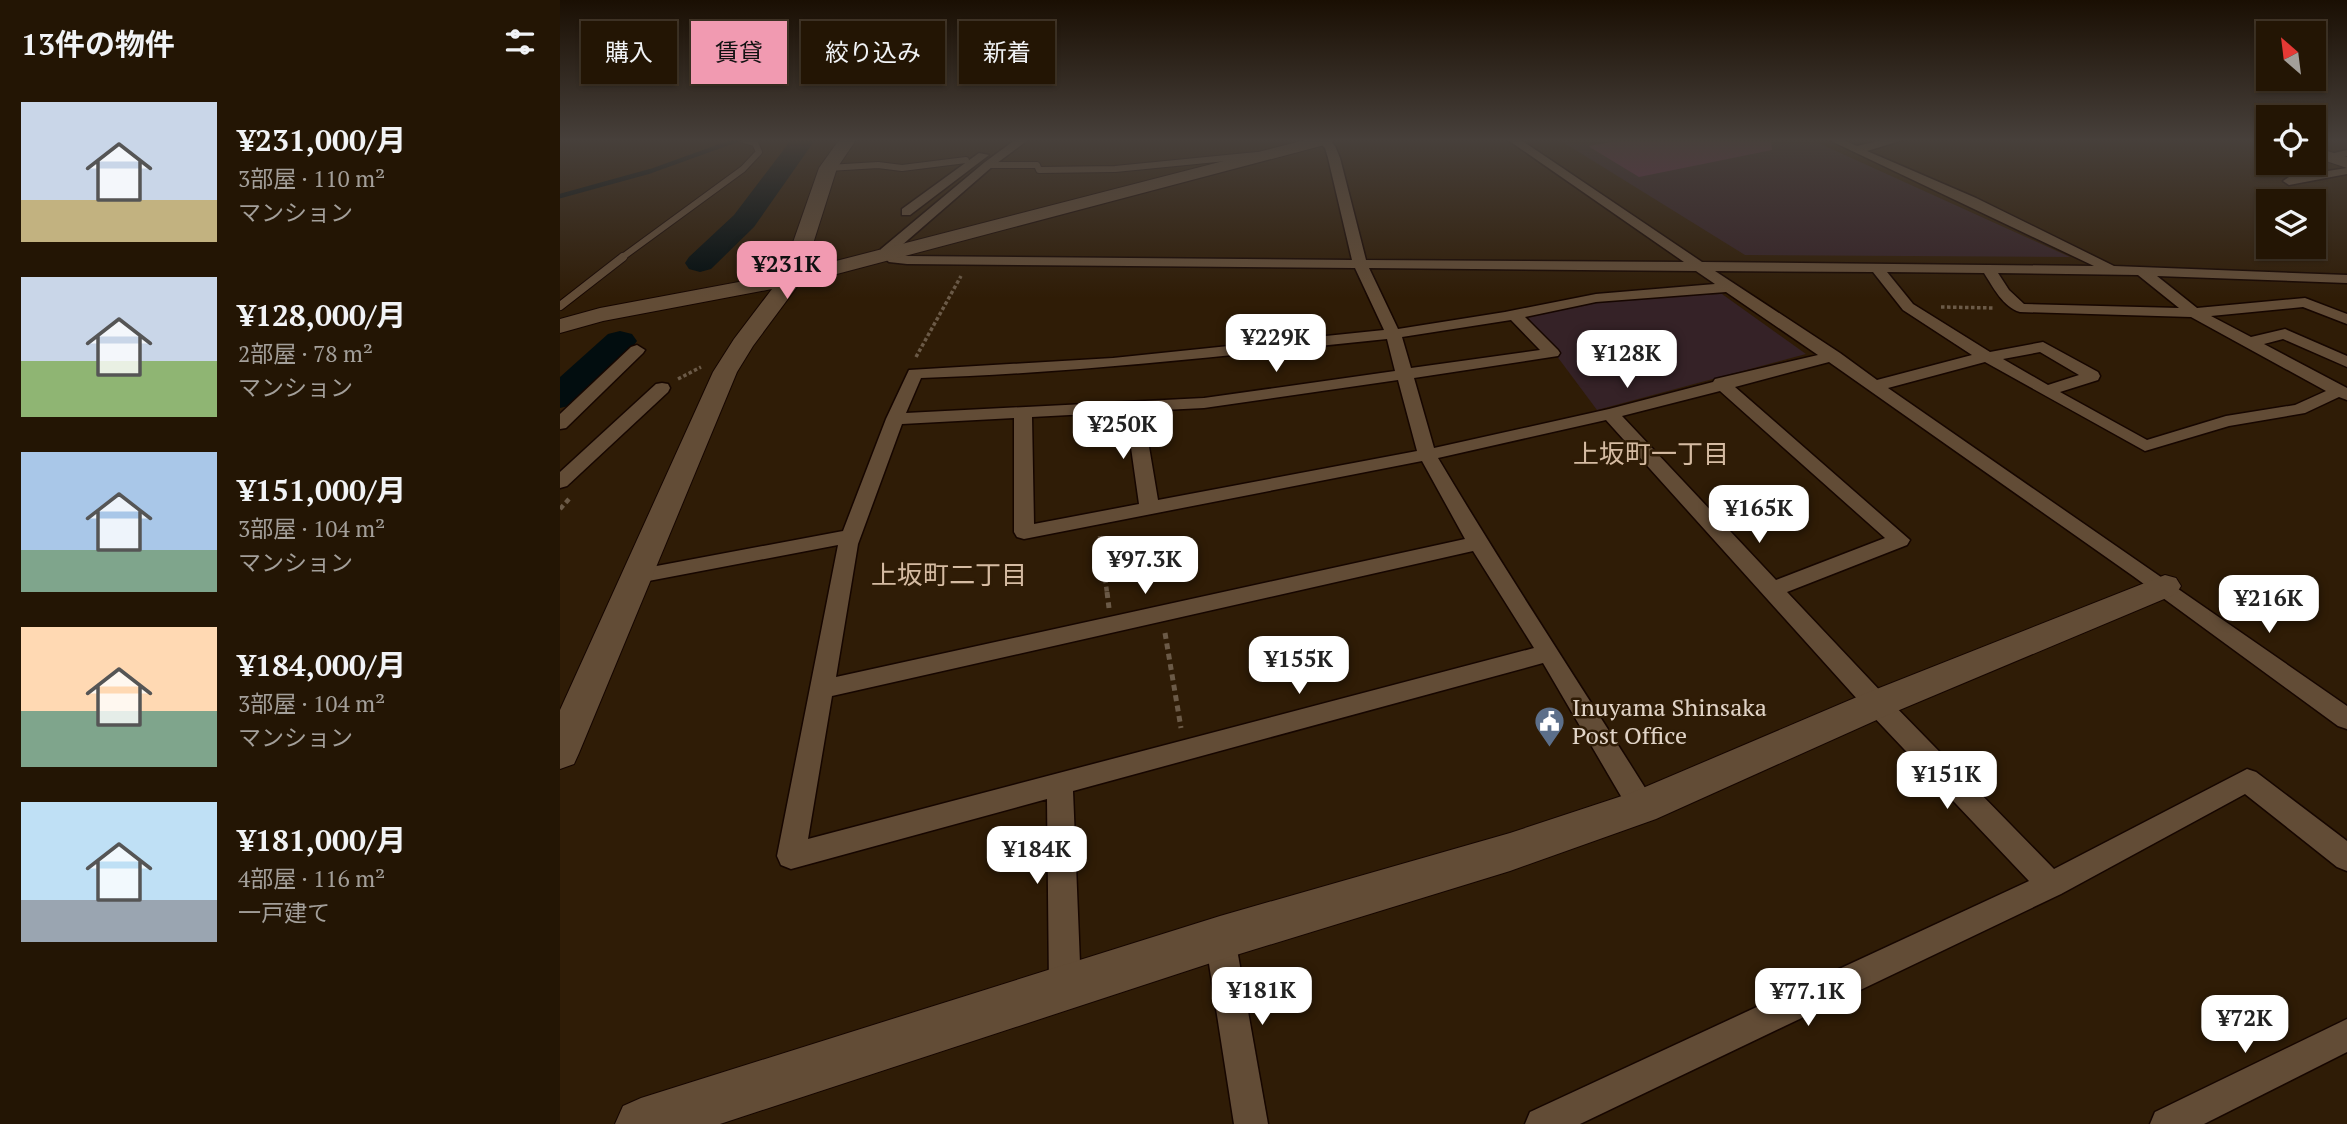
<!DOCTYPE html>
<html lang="ja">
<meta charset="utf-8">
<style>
:root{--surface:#231504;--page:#2b1e0e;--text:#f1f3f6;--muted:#a39f9a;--line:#403426;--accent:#f19ab1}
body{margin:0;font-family:"PT Serif","Noto Sans JP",serif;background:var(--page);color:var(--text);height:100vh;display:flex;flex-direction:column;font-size:26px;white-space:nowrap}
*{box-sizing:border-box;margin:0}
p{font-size:23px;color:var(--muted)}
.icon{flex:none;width:38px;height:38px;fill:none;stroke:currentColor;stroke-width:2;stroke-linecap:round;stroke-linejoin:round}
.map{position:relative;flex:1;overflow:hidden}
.panel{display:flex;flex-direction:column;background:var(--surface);width:560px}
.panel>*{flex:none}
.top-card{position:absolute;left:21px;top:21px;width:665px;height:63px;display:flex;gap:14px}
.needle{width:46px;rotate:332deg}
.fabs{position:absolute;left:1696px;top:21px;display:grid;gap:14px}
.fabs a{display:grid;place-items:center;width:70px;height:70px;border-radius:0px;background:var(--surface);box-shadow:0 2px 5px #0004,0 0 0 2px var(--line);font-size:35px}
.price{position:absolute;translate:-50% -60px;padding:0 16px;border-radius:14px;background:#fff;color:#222;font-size:23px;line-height:46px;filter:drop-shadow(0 2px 4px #0008)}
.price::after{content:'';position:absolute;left:50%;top:42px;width:21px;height:16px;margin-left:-10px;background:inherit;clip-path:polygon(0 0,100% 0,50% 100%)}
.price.on{background:var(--accent);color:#111}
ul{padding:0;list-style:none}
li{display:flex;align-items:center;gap:21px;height:175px;padding:0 21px}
li span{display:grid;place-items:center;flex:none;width:196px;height:140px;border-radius:0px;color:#555}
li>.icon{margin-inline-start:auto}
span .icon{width:84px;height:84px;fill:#fffc;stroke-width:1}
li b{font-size:30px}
h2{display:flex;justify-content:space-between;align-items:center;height:84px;padding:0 21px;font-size:30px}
.pill{padding:0 24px;border-radius:0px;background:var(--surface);box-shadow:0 2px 5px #0004,0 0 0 2px var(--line);font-size:24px;line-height:63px}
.pill.on{background:var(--accent);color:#111}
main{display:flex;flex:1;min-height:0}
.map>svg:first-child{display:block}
</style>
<main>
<section class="panel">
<h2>13件の物件<svg class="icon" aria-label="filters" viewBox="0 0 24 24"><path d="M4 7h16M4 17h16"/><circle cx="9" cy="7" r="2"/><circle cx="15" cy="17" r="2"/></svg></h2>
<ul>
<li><span style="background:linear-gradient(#c9d6e8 70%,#c2b280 0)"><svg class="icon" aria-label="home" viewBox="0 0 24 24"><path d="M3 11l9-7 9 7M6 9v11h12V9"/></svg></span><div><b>¥231,000/月</b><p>3部屋 · 110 m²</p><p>マンション</p></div></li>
<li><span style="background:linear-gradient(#c9d6e8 60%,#8fb573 0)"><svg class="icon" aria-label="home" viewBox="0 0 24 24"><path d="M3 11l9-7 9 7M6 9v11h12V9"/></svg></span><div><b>¥128,000/月</b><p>2部屋 · 78 m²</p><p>マンション</p></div></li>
<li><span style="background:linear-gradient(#a9c7e8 70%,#7fa58c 0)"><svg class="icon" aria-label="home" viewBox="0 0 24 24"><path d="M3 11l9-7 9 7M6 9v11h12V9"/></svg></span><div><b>¥151,000/月</b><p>3部屋 · 104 m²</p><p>マンション</p></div></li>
<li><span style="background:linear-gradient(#ffd9b3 60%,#7fa58c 0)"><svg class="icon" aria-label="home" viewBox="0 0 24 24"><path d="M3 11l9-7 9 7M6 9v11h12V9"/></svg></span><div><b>¥184,000/月</b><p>3部屋 · 104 m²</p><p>マンション</p></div></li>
<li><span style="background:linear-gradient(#bfe0f5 70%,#9aa5b1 0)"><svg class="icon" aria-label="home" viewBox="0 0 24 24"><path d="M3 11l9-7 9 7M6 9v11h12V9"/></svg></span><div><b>¥181,000/月</b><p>4部屋 · 116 m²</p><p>一戸建て</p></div></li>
</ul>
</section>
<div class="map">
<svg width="1787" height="1124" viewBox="0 0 1787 1124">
<rect width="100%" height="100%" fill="#2f1c06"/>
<g fill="#352227">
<polygon points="1001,141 1254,141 1510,257 1185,255"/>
<polygon points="1162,294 1246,354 1037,410 967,316 1046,298"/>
</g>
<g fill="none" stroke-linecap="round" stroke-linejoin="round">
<polyline stroke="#020d0f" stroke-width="4.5" points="0,196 91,171 177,140"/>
<g fill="#020d0f" fill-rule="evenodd">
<polygon points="231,140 255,140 194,227 151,269 140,272 129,269 125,263 129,257 174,215"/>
<polygon points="60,331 72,334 77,341 72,348 13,405 0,408 0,377 48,334"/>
</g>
</g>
<polygon fill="#672b4f" points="1058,141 1211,141 1212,150 1079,177 1028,146"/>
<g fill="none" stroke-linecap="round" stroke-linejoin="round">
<defs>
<g id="lane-far1">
<polyline points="428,165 477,165 479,170 555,169 697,155"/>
<polyline points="268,168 318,165 342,168 406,160"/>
<polyline points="60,259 183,169 199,152 195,143 184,140"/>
</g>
<polyline id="lane" points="0,306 63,257"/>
<g id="street">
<path d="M455,140H468L433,166L334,252L347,256L792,260L768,158L765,148L758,141L769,140L775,146L780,158L806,260L1124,262L948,140H961L1142,262L1534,266L1269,140H1284L1297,146L1322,140H1343L1307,151L1416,198L1554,266L1787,275V283L1597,276L1637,308L1745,298L1787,314V324L1743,307L1651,316L1691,337L1725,329L1787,356V367L1723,339L1704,344L1787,388V400L1779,397L1745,413L1669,426L1585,451L1425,362L1328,388L1787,706V729L1778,726L1573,576L1269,362L1175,387L1350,540L1347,545L1227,592L1326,697L1494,869L1687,769L1696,772L1787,841V871L1777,867L1685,794L1501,894L1020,1124H965L970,1112L1469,881L1308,711L1046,420L878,458C946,573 1021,685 1092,799L1095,807L1092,815L1082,819L1072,815L983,663L513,791L521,988L516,999L505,1004L494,999L489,988L487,799L231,869L221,865L217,856L278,545L78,583L70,581L67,576L70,571L283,531L326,419L349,370L553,358L824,330L795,268L347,264L329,262L321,255V249L425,162ZM809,268L1136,271L1155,284L1036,294L945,312L838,329ZM1155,271L1313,272L1343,310L1412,355L1317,380L1280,353ZM1327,272L1424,273C1433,287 1443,307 1460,312L1631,317L1766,391L1735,405L1666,416L1587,440L1500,392L1538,380L1540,376L1538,372L1483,342L1430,352L1353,304ZM1438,273L1578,275L1619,308L1464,304L1449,290ZM1166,292L1258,355L1155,379L1153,382L1049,409L874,448L854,378L998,356L1000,353L998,350L965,317L1036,302ZM951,320L980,350L851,368L842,337ZM827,339L835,371L644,398L346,413L361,378C517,373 672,355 827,339ZM1480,352L1519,375L1488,385L1443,359ZM838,380L857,451L598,500L583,411L644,408ZM1160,391L1325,538L1216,580L1062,416ZM566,412L579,504L474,524L472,417ZM454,418V532L457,537L464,539L862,461L905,539L276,677L298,544L342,424ZM913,551L974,648L248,839L272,696Z"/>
<polygon points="1787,150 1787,156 1768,159 1762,156"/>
<polygon points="419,153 429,155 350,215 342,215 342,209"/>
<polygon points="1787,168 1787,174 1729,185 1723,181 1729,177"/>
<polygon points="77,345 85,350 83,353 6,428 0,429 0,414 71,347"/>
<polygon points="102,383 108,384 110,388 108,392 7,486 0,488 0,472 96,384"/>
<polygon points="660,924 671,928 675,938 708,1124 674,1124 645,938 649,928"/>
<polygon points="1787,1019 1787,1052 1644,1124 1590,1124 1595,1112"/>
</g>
<g id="secondary">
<polygon points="279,140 296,140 277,168 245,269 745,140 774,140 772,143 239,284 193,346 177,372 19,753 14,764 0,769 0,710 153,372 174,339 212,289 43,321 0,333 0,319 40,308 222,274 259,168"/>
<polygon points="1754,147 1787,157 1787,168 1754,157"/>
<polygon points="1605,575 1616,578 1621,586 1616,594 1330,714 1096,819 950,871 660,960 160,1124 55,1124 63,1106 81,1098 660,916 950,833 1071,793 1304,694"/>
</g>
</defs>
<use href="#lane-far1" stroke="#160600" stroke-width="8"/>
<use href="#lane" stroke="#160600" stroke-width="10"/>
<use href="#street" stroke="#160600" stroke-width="3"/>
<use href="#secondary" stroke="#160600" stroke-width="2"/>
<g stroke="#6b5a47" stroke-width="3.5" stroke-dasharray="3.5 2.5" stroke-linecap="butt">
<polyline points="1381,307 1435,308"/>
<polyline points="356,357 401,276"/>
<polyline points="118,379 141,367"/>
</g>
<g stroke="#6b5a47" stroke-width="4.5" stroke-dasharray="5 3.5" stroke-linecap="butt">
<polyline points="0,509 9,499"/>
<polyline points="540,536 547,593"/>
</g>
<g stroke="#6b5a47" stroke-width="5" stroke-dasharray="6 4.5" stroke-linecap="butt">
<polyline points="547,592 549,608"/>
<polyline points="605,633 621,728"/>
</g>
<use href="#lane-far1" stroke="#624c36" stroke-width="6"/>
<use href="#lane" stroke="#624c36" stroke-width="8"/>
<use href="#street" fill="#624c36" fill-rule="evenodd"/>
<use href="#secondary" fill="#624c36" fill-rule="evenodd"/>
</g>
<linearGradient id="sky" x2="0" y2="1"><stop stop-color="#1a0f03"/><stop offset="0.47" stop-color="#47403b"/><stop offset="1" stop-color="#47403b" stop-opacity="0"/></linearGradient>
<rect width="1787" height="298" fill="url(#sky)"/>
<defs>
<symbol id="civic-pin" viewBox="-11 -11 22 30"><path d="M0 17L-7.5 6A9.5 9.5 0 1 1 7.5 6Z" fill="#5c6f8a" stroke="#2f1c06"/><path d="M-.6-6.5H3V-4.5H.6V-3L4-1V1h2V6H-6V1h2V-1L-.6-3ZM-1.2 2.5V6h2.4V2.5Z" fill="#fff"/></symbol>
</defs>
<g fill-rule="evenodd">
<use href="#civic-pin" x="972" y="704" width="35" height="47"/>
</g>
<g text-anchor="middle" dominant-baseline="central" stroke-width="5" stroke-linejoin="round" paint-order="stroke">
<g font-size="24" fill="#e1d4c7" stroke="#2f1c06" text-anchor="start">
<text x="1012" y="707">Inuyama Shinsaka<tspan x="1012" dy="28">Post Office</tspan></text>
</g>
<g font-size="26" fill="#d5bba2" stroke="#2f1c06">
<text x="1091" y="453">上坂町一丁目</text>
<text x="389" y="574">上坂町二丁目</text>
</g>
</g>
</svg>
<div class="fabs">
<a><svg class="needle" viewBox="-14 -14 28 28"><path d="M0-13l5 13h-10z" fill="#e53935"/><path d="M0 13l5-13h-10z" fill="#a39f9a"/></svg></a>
<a><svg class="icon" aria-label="locate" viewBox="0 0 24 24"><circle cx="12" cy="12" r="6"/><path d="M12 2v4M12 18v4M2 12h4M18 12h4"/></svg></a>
<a><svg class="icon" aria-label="layers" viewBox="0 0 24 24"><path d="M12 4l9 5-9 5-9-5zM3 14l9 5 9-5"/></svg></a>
</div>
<b class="price on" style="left:227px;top:301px">¥231K</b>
<b class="price" style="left:716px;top:374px">¥229K</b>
<b class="price" style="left:1067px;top:390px">¥128K</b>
<b class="price" style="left:563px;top:461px">¥250K</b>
<b class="price" style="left:1199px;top:545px">¥165K</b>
<b class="price" style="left:585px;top:596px">¥97.3K</b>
<b class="price" style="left:1709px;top:635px">¥216K</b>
<b class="price" style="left:739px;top:696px">¥155K</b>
<b class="price" style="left:1387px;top:811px">¥151K</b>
<b class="price" style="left:477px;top:886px">¥184K</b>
<b class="price" style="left:702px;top:1027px">¥181K</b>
<b class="price" style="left:1248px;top:1028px">¥77.1K</b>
<b class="price" style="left:1685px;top:1055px">¥72K</b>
<div class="top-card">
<a class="pill">購入</a>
<a class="pill on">賃貸</a>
<a class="pill">絞り込み</a>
<a class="pill">新着</a>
</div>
</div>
</main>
